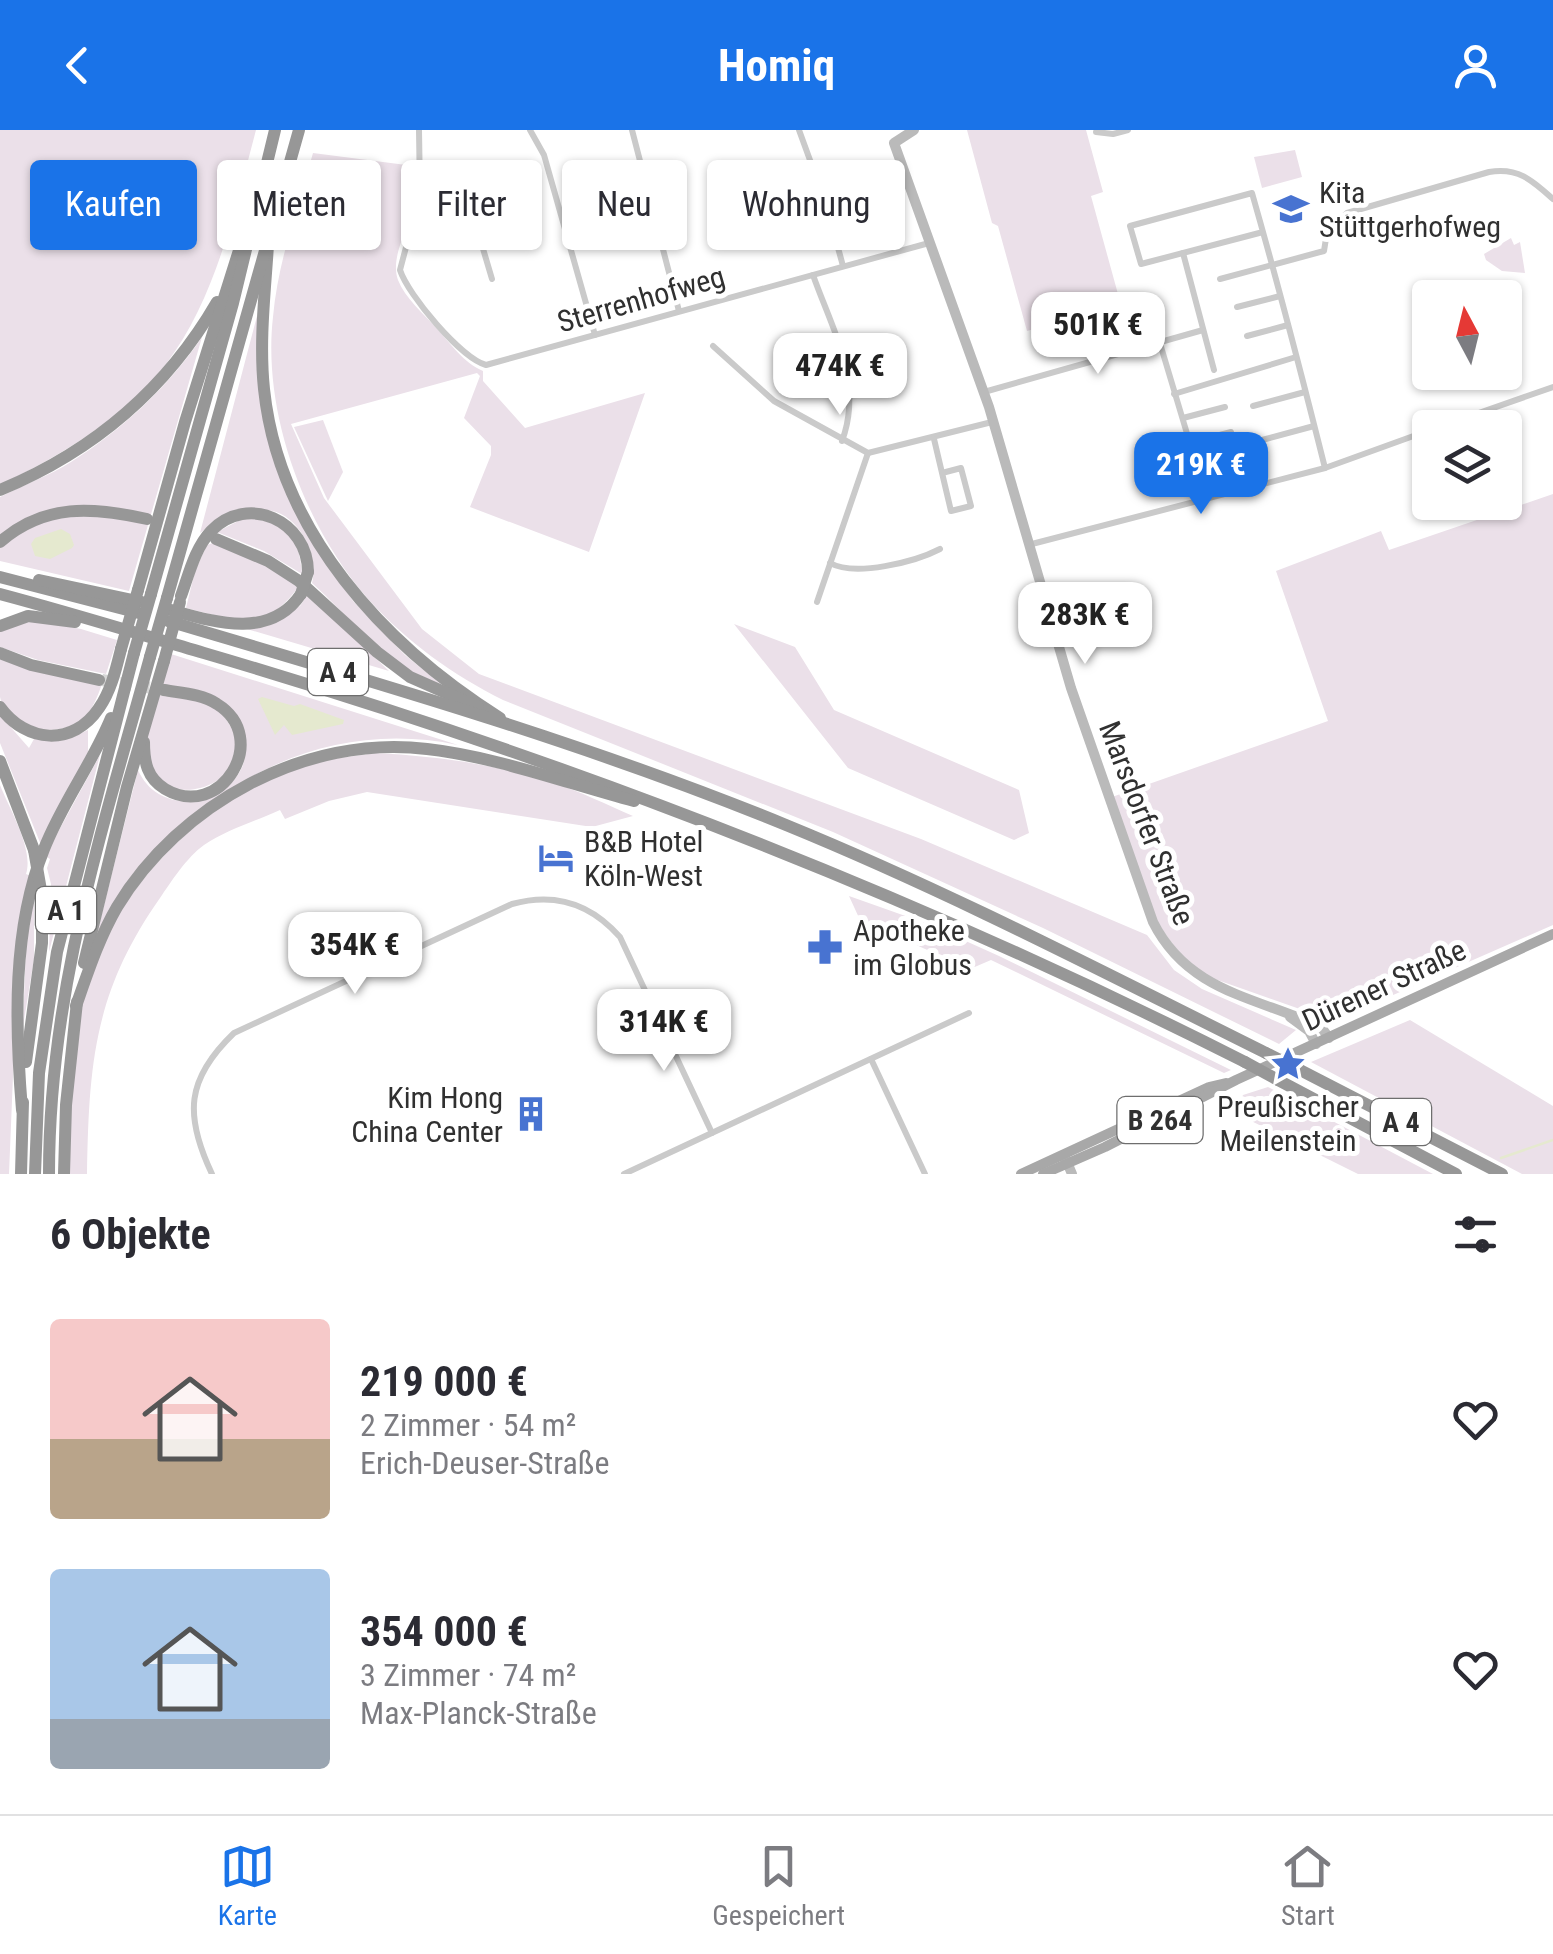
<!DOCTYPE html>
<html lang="de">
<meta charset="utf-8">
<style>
:root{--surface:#fff;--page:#f7f7f7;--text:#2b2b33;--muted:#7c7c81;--line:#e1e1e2;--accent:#1a73e8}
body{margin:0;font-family:"Roboto Condensed",sans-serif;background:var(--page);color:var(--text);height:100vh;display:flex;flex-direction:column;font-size:38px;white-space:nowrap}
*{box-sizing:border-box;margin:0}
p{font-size:32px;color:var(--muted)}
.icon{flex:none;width:55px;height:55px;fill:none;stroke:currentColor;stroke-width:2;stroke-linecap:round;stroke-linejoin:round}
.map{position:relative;height:1044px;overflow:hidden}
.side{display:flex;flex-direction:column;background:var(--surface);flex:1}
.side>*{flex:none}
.hud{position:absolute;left:30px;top:30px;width:1000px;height:90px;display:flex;gap:20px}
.needle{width:65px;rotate:353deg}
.controls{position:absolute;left:1412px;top:150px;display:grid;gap:20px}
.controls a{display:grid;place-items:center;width:110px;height:110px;border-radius:10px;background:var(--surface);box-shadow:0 2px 8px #0004;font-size:50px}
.price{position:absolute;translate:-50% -85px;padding:0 22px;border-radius:20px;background:#fff;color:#222;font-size:32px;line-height:65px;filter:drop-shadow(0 2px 5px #0008)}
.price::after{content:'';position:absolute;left:50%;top:60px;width:30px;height:22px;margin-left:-15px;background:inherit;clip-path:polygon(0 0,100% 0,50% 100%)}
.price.selected{background:var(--accent);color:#fff}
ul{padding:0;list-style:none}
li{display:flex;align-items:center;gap:30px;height:250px;padding:0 50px}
li span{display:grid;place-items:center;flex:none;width:280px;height:200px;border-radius:10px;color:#555}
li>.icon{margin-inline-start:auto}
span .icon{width:120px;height:120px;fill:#fffc;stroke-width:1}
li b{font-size:42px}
h2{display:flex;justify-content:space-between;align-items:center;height:120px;padding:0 50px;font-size:42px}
.tag{padding:0 35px;border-radius:10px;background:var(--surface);box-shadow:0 2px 8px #0004;font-size:35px;line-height:90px}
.tag.selected{background:var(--accent);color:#fff}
header{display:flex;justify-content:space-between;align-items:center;height:130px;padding:0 50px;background:var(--accent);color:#fff;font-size:45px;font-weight:700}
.dock{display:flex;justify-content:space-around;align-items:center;height:140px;border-top:2px solid var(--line);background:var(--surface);font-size:28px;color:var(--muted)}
.dock a{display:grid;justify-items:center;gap:5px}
.dock .selected{color:var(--accent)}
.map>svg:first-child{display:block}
</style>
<header><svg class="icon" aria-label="back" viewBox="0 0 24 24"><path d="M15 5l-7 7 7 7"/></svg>Homiq<svg class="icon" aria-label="person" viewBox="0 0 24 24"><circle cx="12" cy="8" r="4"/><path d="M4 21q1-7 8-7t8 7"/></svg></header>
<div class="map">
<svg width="1553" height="1044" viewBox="0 0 1553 1044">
<rect width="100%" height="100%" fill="#fff"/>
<g fill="#ebe0e9">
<path d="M0,0H256C235,79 216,168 166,234C124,289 61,325 0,355Z"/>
<polygon points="967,0 1086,0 1103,62 1091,66 1121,175 1027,201 998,96 992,93"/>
<polygon points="1295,20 1302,47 1262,58 1254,27"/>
<path d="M313,23L414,36C431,74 386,116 398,150C405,168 424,184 437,199C451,214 464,233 483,241V251L525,298L645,263L589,422L470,377L491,325V316L464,288L480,246L477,243L291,294L324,368L422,499L479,544L921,709L1147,805L1174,840L1202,859L1296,900L1279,914L1043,798L833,702L503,570C453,545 407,512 369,470C305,398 262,283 273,187C278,131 298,77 313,23Z"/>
<polygon points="1511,108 1514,115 1520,112 1525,143 1502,141 1486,130 1484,124"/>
<path d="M257,186L261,267L319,421L353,471L405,525L442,555C393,543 349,486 312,453C319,426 299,382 266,380C241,379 218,389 200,403Z"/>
<path d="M202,207L129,461L0,431V367C23,355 49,346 71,332C122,300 169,256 202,207Z"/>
<polygon points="323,290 343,342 328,371 294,297"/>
<path d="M1553,364V795L1343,887L1328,889L1209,847C1186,832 1168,812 1156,788L1112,667L1328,591L1276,441L1381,401L1389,420Z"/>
<path d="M246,387C286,394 299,403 302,444L264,421L217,402Z"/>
<path d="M213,413L260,432L299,456C264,505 236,490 186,478L195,441L207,415Z"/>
<polygon points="308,464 389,541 247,499 300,476"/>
<polygon points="39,491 81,499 117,510 106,544 38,530 0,517 0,502 20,493"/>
<polygon points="734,494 795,517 834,580 1019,660 1029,703 1014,710 848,638"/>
<path d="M171,524L458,615C367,596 279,620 208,676C196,685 182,694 172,706C143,740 119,781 93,819L138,640C164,699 260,667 244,605C242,597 236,583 229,577C219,570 176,560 161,556Z"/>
<path d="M0,528L102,554C98,565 93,579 84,588C61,609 7,602 0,567C0,556 0,541 0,528Z"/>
<path d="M158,563C177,566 200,568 217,579C223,583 227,591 231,597C265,650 158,693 147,624C144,604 153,582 158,563Z"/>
<polygon points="0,585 29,618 34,609 75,606 88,600 88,622 41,715 0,613"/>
<path d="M375,623C436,626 495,634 553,653C580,661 607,675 633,686L592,697L367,662L329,671L285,689L280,680C256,691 226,700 204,715C187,727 171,752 160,768C94,862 89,933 87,1044H70C67,986 74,878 97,825C138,733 224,655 322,631C339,627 358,626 375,623Z"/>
<polygon points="100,625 49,822 51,754 47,738 50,729 45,726"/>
<path d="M0,655C10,680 34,720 26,744L31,746L16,873L9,1044H0Z"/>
<polygon points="849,766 928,794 999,826 1231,940 1224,943 991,830 970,839 860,790"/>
<polygon points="34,767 34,829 23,896 26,814"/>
<polygon points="1410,890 1553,976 1553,1044 1522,1044 1311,932"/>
<polygon points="1268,957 1433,1044 1358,1044 1235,983 1243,965"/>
</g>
<g fill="#e5e9cf">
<polygon points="61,399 70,404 74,415 72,418 50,429 35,426 31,414 35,408"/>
<polygon points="262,567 294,576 300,574 344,590 343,594 292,605 284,595 275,605 258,569"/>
</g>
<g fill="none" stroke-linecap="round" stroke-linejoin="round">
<polyline stroke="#e5e9cf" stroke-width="2.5" points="1501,1028 1553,1010"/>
<polyline stroke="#d6d6d6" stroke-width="12" stroke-dasharray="12 6" stroke-linecap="butt" points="102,550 164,560"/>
<g stroke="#cacaca" stroke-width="6">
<path d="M419,0L420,64L400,140C408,165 461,228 486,235L929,113"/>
<polyline points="530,0 544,25 595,205"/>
<polyline points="632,0 679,181"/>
<polyline points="799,0 826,74 843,136"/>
<polyline points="1096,2 1113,4 1128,0"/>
<polyline points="420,64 470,75 492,149"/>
<path d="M1263,102L1141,134L1130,96L1252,63C1278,154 1302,246 1325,338"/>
<polyline points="1183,123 1214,240"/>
<path d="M813,145C832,199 864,253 842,311"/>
<path d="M1220,149L1324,121L1327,102L1347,83L1489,42C1518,37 1532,50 1553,69"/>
<polyline points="1147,170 1206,367"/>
<polyline points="1237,177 1280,166"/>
<polyline points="1247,206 1288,195"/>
<polyline points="713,216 774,271 868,323 992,292"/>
<polyline points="984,262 1203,200"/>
<polyline points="1174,264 1296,227"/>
<polyline points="1253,276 1305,262"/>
<polyline points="1183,288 1225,277"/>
<polyline points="1436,298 1553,257"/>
<polyline points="934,309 951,381 971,376 961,338 942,343"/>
<polyline points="1262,310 1314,296"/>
<polyline points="1190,313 1231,302"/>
<polyline points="1197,337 1238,326"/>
<polyline points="1028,415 1325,338 1430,300"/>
<path d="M830,433C855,447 915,432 940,419"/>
<polyline points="817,472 868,323"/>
<polyline points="871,929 925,1044"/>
<path d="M212,1044C184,985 186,949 234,903L512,774C555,762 591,774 620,807L712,1003"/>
<polyline points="624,1044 969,883"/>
</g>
<g stroke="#bababa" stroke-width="10">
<path d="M914,0L894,13L989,277L1071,558L1153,792C1188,862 1256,867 1321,897L1329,908"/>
<polyline points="1290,887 1309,901 1316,914"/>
<polyline points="1064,1025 1072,1044"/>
</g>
<g stroke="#a8a8a8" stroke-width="10">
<polyline points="1021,1044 1209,957 1226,953"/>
<polyline points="1043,1044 1105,1017 1236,950 1553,804"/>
</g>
<g stroke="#979797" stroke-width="12">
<path d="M268,115C265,163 259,211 264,259C279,402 384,515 500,588"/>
<path d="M0,360C94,321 166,260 217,172"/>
<polyline points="216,409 268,431 299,451 377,522 410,547 478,577"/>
<path d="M0,412C45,373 93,377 147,389"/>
<polyline points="0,447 139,483"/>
<polyline points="39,450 142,472"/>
<polyline points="138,460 185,292 241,114"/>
<path d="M0,464C68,482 136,503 204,523C562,628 911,763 1245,932"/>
<polyline points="151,464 233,173 275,0"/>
<path d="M181,466C189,444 195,418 211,401C248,363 308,391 308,442"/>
<polyline points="167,468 299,0"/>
<path d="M171,480C214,492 270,510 301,464"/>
<path d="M168,491C375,552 586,613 786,695C950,762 1107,844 1266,923"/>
<polyline points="0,496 28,486 75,492"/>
<polyline points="0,523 31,535 99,550"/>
<path d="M0,577C26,613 73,617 99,578C111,561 116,539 121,519"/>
<path d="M144,612C144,632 147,648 165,659C221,692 272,608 217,574C202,564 181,563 164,560"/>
<polyline points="0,631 34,720"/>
<polyline points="84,833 127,657 164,531"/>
<path d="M76,876C88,842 99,808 117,777C179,674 306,604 427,619C497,627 566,653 634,671"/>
<polyline points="26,932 42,813 42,766"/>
<polyline points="1300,940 1502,1044"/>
<polyline points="1278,950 1456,1044"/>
<path d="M22,980C15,895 12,799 44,719C62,673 92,634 111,588"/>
<polyline points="21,1044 23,972"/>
<polyline points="35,1044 39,943 57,822 134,523"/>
<path d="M49,1044C49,860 102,702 150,527"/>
<polyline points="64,1044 66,975 77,872"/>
</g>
<g stroke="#979797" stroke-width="12">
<polyline points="301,464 308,442"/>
<polyline points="121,519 138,460"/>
<polyline points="134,523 151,464"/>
<polyline points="150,527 167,468"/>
<polyline points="164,531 180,472"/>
<polyline points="34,720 42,766"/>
<polyline points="1266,923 1300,940"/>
<polyline points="1245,932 1278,950"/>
</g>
</g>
<defs>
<symbol id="school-bare" viewBox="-9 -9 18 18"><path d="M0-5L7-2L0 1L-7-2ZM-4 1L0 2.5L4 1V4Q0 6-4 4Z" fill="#4873d1" stroke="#fff" stroke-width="2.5" paint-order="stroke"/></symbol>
<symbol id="hotel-bare" viewBox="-9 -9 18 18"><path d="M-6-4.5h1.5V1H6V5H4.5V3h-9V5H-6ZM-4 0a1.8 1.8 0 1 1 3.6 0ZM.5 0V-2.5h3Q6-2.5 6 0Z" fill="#4873d1" stroke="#fff" stroke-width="2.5" paint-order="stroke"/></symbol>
<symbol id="pharmacy-bare" viewBox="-9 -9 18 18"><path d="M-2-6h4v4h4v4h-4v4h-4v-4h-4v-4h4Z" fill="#4873d1" stroke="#fff" stroke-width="2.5" paint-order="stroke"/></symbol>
<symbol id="sight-bare" viewBox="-9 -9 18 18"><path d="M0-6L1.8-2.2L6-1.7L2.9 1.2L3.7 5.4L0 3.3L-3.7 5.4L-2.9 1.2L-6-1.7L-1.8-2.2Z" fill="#4873d1" stroke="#fff" stroke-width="2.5" paint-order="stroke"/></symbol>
<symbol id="building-bare" viewBox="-9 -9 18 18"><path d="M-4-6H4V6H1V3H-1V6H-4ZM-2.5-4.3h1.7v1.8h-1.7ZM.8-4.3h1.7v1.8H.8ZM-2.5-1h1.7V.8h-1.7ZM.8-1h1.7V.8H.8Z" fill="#4873d1" stroke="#fff" stroke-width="2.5" paint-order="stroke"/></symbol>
</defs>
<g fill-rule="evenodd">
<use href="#school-bare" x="1266" y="54" width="50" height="50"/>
<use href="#hotel-bare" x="531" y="703" width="50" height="50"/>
<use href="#pharmacy-bare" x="800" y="792" width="50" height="50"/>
<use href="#sight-bare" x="1263" y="909" width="50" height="50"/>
<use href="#building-bare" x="506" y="959" width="50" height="50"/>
</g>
<g text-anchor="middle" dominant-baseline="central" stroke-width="10" stroke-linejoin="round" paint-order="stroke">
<g fill="#fff" stroke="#6e6e6e" stroke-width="2.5">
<rect x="308" y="519" width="60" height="46" rx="8"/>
<rect x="36" y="757" width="60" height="46" rx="8"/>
<rect x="1117.5" y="967" width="85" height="46" rx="8"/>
<rect x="1371" y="969" width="60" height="46" rx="8"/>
</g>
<g font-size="28" font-weight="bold" fill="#303030">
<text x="338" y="542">A 4</text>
<text x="66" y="780">A 1</text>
<text x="1160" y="990">B 264</text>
<text x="1401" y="992">A 4</text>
</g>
<g font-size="30" fill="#303030" stroke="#fff" text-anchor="start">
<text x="1319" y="62">Kita<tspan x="1319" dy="34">Stüttgerhofweg</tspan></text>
<text x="584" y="711">B&amp;B Hotel<tspan x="584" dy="34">Köln-West</tspan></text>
<text x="853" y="800">Apotheke<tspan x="853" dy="34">im Globus</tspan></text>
<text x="503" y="967" text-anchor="end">Kim Hong<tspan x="503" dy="34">China Center</tspan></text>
<text x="1288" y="976" text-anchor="middle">Preußischer<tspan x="1288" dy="34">Meilenstein</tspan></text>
</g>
<g font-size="30" fill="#303030" stroke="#fff">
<text transform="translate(641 169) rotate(-16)">Sterrenhofweg</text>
<text transform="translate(1147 693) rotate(69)">Marsdorfer Straße</text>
<text transform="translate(1384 855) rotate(-25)">Dürener Straße</text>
</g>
</g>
</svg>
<div class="controls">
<a><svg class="needle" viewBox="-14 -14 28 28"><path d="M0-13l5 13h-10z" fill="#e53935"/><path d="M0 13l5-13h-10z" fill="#7c7c81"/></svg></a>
<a><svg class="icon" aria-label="layers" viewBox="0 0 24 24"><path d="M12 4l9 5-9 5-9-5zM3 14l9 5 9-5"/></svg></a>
</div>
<b class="price" style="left:1098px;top:247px">501K €</b>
<b class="price" style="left:840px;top:288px">474K €</b>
<b class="price selected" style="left:1201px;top:387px">219K €</b>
<b class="price" style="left:1085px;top:537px">283K €</b>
<b class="price" style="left:355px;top:867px">354K €</b>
<b class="price" style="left:664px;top:944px">314K €</b>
<div class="hud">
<a class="tag selected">Kaufen</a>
<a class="tag">Mieten</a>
<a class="tag">Filter</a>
<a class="tag">Neu</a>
<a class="tag">Wohnung</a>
</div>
</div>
<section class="side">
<h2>6 Objekte<svg class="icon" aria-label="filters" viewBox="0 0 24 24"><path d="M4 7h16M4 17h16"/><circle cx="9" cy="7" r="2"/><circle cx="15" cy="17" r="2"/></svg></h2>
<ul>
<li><span style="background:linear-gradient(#f6c9c9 60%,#b9a48a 0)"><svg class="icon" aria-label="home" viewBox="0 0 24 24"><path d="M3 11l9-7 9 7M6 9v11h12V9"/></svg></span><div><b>219 000 €</b><p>2 Zimmer · 54 m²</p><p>Erich-Deuser-Straße</p></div><svg class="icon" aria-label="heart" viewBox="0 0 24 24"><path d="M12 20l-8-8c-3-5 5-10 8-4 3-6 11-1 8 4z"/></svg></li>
<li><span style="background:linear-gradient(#a9c7e8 75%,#9aa5b1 0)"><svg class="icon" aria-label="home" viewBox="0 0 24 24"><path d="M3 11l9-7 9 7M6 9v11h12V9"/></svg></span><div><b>354 000 €</b><p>3 Zimmer · 74 m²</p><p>Max-Planck-Straße</p></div><svg class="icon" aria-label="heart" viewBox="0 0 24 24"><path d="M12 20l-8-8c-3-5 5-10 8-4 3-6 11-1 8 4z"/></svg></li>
</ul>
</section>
<nav class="dock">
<a class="selected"><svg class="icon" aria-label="map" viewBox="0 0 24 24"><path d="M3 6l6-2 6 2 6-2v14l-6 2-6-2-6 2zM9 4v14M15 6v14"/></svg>Karte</a>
<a><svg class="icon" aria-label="saved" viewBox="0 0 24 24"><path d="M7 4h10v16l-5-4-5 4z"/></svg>Gespeichert</a>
<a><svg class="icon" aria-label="home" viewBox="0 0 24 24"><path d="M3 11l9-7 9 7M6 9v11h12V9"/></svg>Start</a>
</nav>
